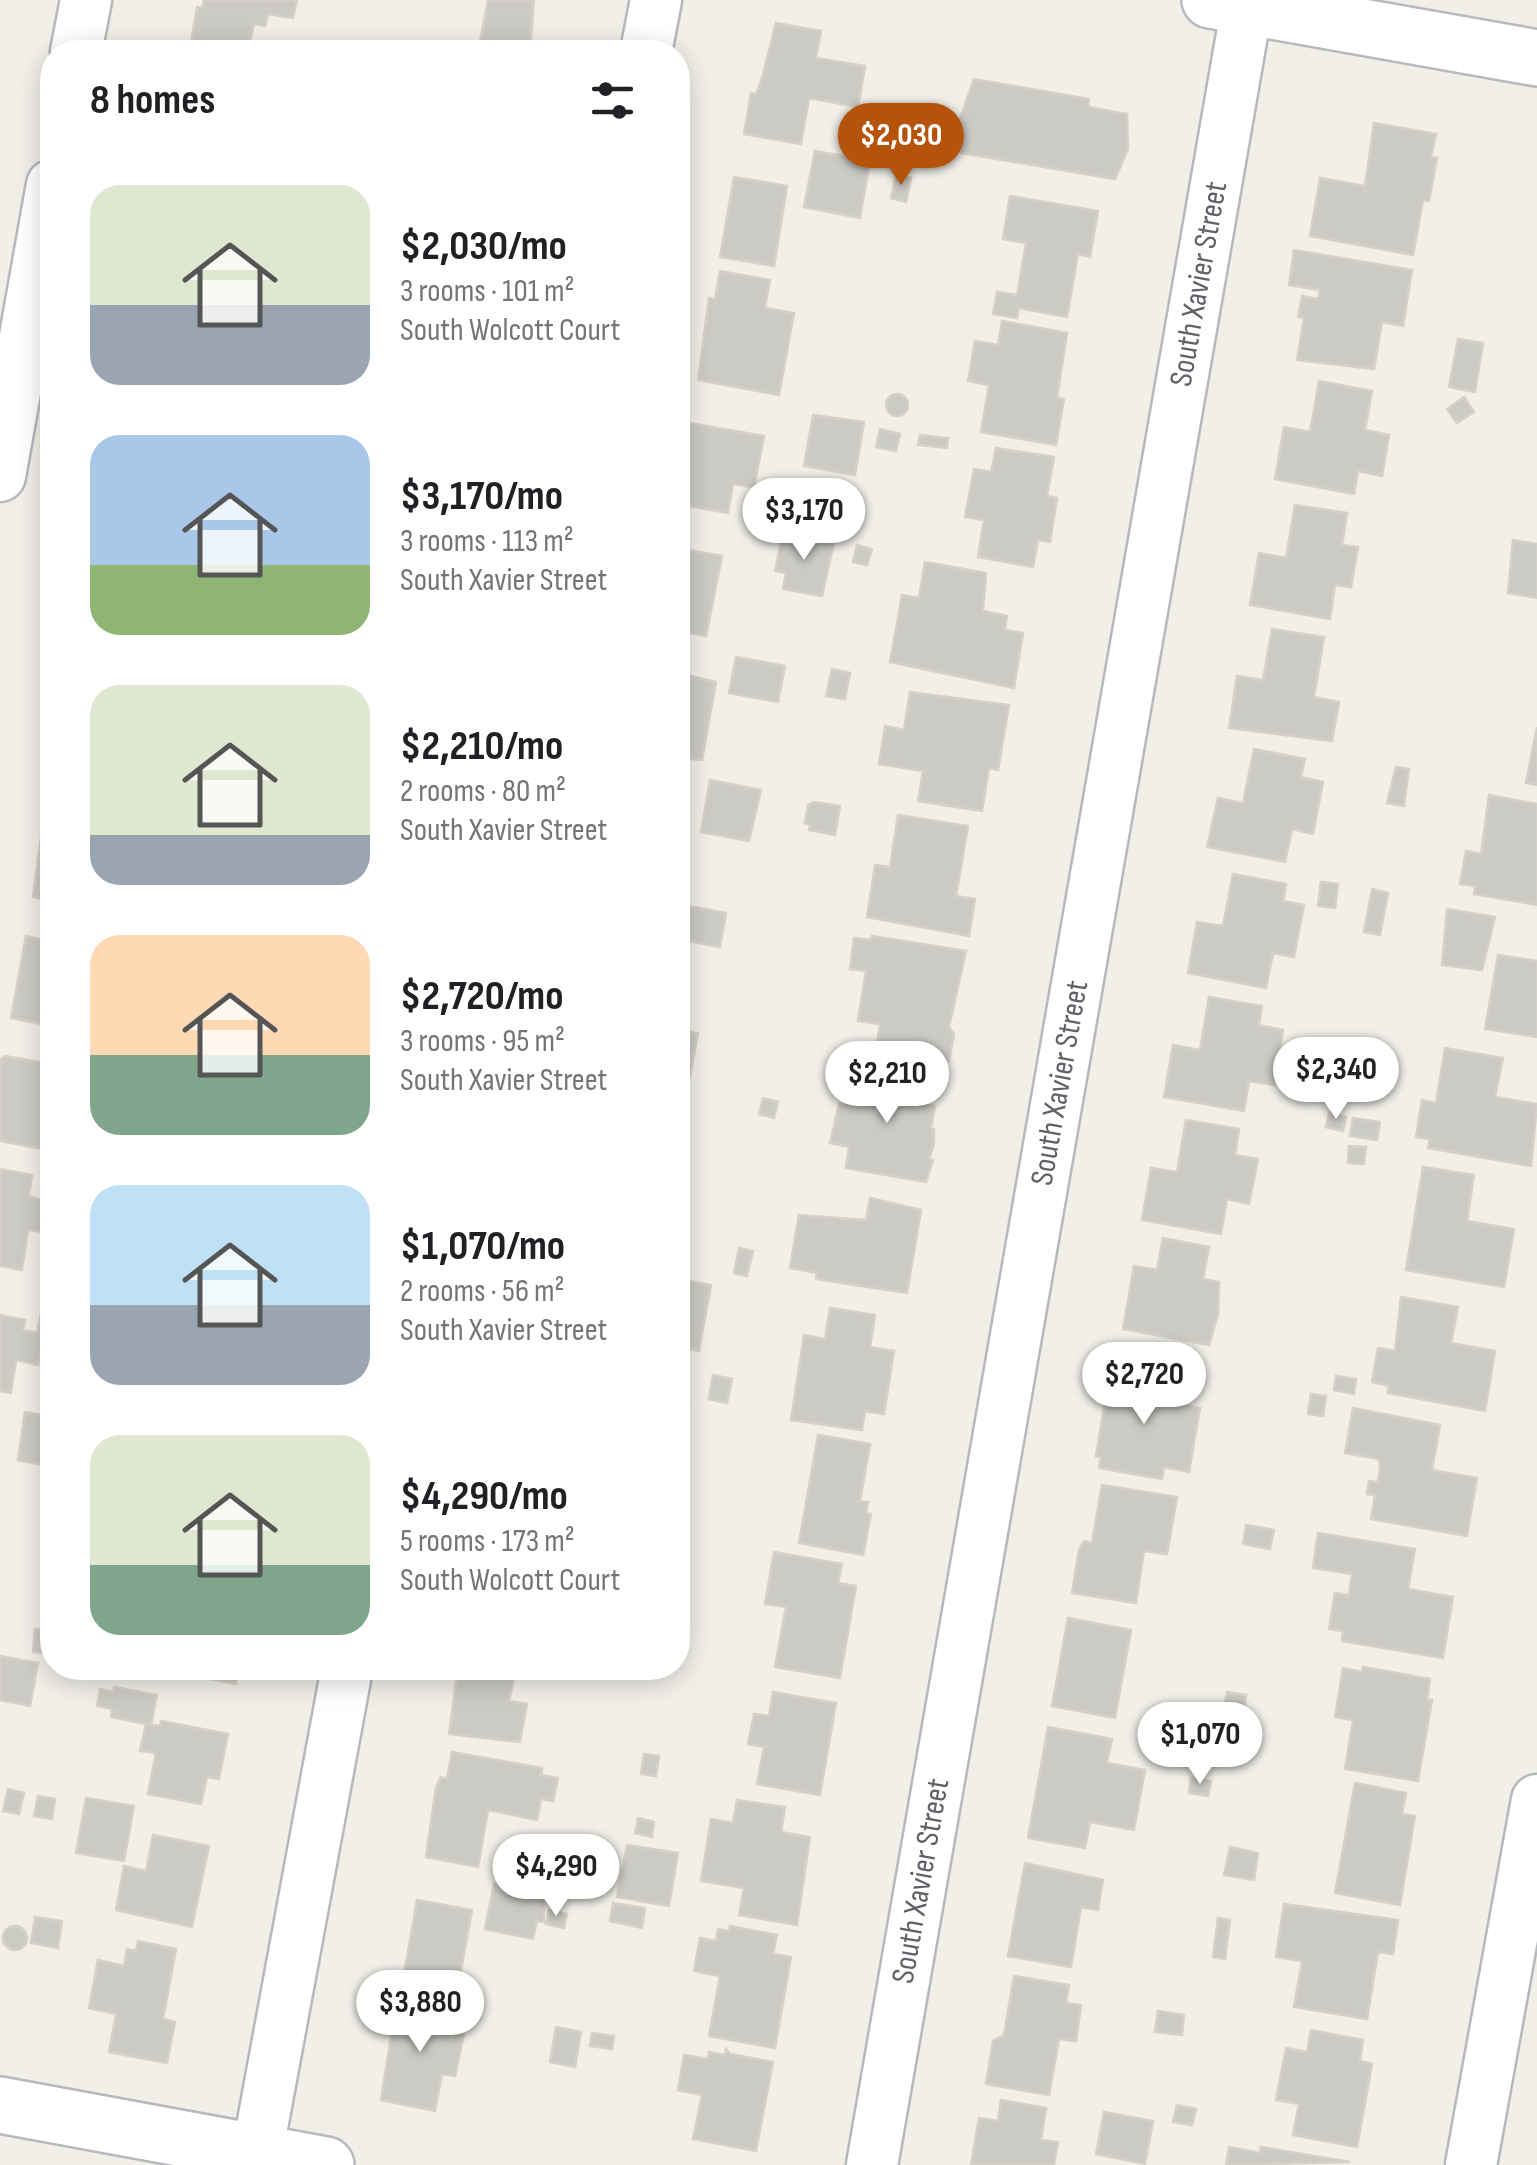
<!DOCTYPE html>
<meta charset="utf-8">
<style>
:root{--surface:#fff;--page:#f6f6f6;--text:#202124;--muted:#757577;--accent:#b45309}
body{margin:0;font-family:"Sofia Sans Condensed",sans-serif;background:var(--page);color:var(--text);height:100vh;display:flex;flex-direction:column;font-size:38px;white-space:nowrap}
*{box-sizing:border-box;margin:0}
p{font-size:32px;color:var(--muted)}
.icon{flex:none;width:55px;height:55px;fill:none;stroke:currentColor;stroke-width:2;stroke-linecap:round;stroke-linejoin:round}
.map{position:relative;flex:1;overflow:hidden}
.sheet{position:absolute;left:40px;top:40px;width:650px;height:1640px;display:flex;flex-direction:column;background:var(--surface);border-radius:40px;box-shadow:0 5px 25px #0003}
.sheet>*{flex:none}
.price{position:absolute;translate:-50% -85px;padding:0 22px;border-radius:35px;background:#fff;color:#222;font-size:32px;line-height:65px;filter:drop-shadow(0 2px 5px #0008)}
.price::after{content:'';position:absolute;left:50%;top:60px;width:30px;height:22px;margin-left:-15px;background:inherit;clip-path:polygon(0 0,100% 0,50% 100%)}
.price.selected{background:var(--accent);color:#fff}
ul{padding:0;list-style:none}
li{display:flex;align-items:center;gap:30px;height:250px;padding:0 50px}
li span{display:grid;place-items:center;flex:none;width:280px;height:200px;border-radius:30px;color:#555}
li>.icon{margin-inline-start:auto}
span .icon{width:120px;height:120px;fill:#fffc;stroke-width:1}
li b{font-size:42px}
h2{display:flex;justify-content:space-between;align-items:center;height:120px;padding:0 50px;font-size:42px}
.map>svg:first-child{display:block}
</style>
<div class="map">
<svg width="1537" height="2165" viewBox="0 0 1537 2165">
<rect width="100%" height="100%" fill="#f1efe8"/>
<g fill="#cccac5" stroke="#d6d1c6" stroke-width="2.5">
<polygon points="204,0 297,0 293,18 268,14 265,26 254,24 248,52 190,48 197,7 202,8"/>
<polygon points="488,0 534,0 530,52 478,52"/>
<polygon points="776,23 821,31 816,58 865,66 858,107 809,98 801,144 744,134 751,93 756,94 762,78"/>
<polygon points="974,79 1089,99 1088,107 1127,114 1128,149 1115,179 961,153 960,119"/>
<polygon points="918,107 931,110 927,129 914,126"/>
<polygon points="1374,123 1436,134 1431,157 1437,158 1429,201 1423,200 1413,255 1310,236 1320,178 1365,186"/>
<polygon points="815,151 870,161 860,218 804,207"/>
<polygon points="896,175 911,178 906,202 891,198"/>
<polygon points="734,177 787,186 774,266 720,257"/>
<polygon points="1010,196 1098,211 1090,257 1078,254 1067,317 1019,308 1017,318 993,314 997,292 1017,295 1026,243 1003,239"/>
<polygon points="1294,250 1412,270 1403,326 1382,322 1374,369 1297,360 1304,318 1298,317 1302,296 1318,299 1320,290 1289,285"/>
<polygon points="720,271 770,280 765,308 794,313 779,395 698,380 709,298 715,299"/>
<polygon points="1002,321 1067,333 1057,398 1064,399 1056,445 981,432 989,385 968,381 975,341 998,345"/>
<polygon points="1458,339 1483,343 1475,392 1449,387"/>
<polygon points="1319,381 1372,391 1365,430 1389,435 1382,476 1358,471 1354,494 1275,479 1284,427 1310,432"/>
<circle cx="897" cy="405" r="11"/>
<polygon points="1464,397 1474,412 1457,423 1447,409"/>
<polygon points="813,415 864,422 855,475 804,466"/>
<polygon points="689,423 764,436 754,487 733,484 728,513 678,504 679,466"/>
<polygon points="880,429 900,434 896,451 876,447"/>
<polygon points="920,435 948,438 947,448 918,445"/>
<polygon points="996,448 1054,457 1047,496 1057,498 1050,542 1038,540 1033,567 978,557 984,520 965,517 974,469 991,472"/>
<polygon points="1295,505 1347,513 1342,545 1358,547 1351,587 1335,585 1330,619 1250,605 1259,553 1286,558"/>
<polygon points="783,532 834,542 822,596 783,589 786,573 775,571"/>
<polygon points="1513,540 1537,544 1537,598 1508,593"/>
<polygon points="857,545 872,549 867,565 853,562"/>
<polygon points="678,548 722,556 706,636 678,631"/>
<polygon points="925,562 986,573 983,611 1007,616 1005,630 1023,633 1014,688 890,662 902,595 919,598"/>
<polygon points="1272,629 1324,637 1314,697 1339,702 1332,741 1229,728 1237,676 1263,680"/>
<polygon points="736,657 785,666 778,702 729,693"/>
<polygon points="832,669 850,673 845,699 826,696"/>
<polygon points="678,673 716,682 702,760 678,758"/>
<polygon points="910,692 1009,705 998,770 989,768 982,811 918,801 923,771 879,764 885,726 904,730"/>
<polygon points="1537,727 1537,785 1526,783"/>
<polygon points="1254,749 1305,759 1301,777 1323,782 1313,834 1292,829 1285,862 1207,847 1218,798 1243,803"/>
<polygon points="1396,767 1409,769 1404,806 1387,803"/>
<polygon points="710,780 761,790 749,841 701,832"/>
<polygon points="1489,795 1537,804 1537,905 1474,894 1475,886 1460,884 1466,851 1481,854"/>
<polygon points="52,802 52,901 33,897 44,815 50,816"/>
<polygon points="814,802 840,806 835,835 809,830 810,824 805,823 808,805"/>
<polygon points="898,815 968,826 956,896 975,899 969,936 867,917 875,865 890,867"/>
<polygon points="1233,874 1286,884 1283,901 1304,905 1294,957 1273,953 1266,988 1188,973 1197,922 1223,926"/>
<polygon points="1321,882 1338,884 1335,908 1318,906"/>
<polygon points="1372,889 1388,893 1380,935 1364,932"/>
<polygon points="678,904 726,913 720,947 678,939"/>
<polygon points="1447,909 1495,917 1482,970 1442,965"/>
<polygon points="26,936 52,942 52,1026 11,1018"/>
<polygon points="872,936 966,951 949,1027 954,1034 949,1061 876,1050 880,1024 858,1021 866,971 850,969 854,938 871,940"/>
<polygon points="1498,955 1537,961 1537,1037 1485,1029"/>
<polygon points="1209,997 1262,1006 1259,1025 1283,1030 1274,1085 1249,1081 1244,1111 1164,1097 1173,1045 1200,1050"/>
<polygon points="678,1030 698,1033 690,1077 678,1074"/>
<polygon points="1445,1048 1503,1058 1495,1097 1537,1104 1531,1166 1428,1148 1430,1139 1416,1137 1422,1100 1436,1103"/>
<polygon points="5,1056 52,1064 52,1146 44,1144 43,1149 0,1141 0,1060"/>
<polygon points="864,1063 917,1073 912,1102 935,1106 931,1129 934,1129 934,1144 929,1159 933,1160 926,1182 846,1168 849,1147 830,1143 839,1104 856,1107"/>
<polygon points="763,1098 778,1102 774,1118 759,1114"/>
<polygon points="1329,1113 1346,1117 1343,1131 1326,1127"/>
<polygon points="1353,1118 1380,1122 1377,1140 1350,1136"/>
<polygon points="1186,1120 1239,1129 1235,1155 1258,1159 1249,1204 1227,1199 1221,1234 1142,1220 1151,1168 1177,1172"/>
<polygon points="1349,1146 1366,1147 1364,1164 1348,1163"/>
<polygon points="1423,1167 1474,1175 1467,1221 1514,1229 1504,1287 1406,1270"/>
<polygon points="0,1169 32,1175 29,1196 48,1202 43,1232 28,1230 22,1270 0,1266"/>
<polygon points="870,1198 921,1210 907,1293 816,1279 817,1273 790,1268 799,1215 866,1220"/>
<polygon points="1163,1238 1209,1247 1203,1279 1219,1282 1218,1314 1209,1345 1123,1329 1134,1266 1157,1270"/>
<polygon points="739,1248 753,1251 747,1276 734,1273"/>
<polygon points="678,1279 711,1285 699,1351 678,1347"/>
<polygon points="1401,1297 1458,1307 1451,1343 1495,1351 1485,1411 1388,1393 1389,1386 1372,1382 1378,1348 1395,1351"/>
<polygon points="44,1298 52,1300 52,1354 40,1352 38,1365 16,1360 11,1393 0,1391 0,1315 25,1320 23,1330 37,1333"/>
<polygon points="830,1308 875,1315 870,1347 894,1351 884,1414 865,1411 862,1430 791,1420 804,1335 825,1339"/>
<polygon points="1111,1367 1163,1376 1159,1400 1200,1408 1189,1472 1164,1467 1162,1479 1099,1468 1101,1457 1096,1456"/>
<polygon points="713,1375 732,1379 727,1403 709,1399"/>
<polygon points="1336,1376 1356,1379 1354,1394 1334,1390"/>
<polygon points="1311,1394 1326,1396 1323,1416 1308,1414"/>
<polygon points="678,1404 689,1406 678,1464"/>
<polygon points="1353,1408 1440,1425 1432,1470 1477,1478 1467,1536 1371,1519 1375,1495 1367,1494 1369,1481 1378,1482 1380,1468 1379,1459 1345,1453"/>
<polygon points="25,1412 52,1417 52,1467 18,1460"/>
<polygon points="818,1435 870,1444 860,1501 868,1502 866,1513 871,1514 863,1555 799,1543"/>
<polygon points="1102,1485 1177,1497 1167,1554 1144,1551 1136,1603 1072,1593 1079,1550 1084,1541 1092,1543"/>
<polygon points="1246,1525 1274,1530 1270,1549 1243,1544"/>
<polygon points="1318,1533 1415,1549 1408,1589 1453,1597 1443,1658 1342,1641 1343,1631 1329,1629 1335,1593 1349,1595 1352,1574 1313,1568"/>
<polygon points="774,1552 842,1564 838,1583 856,1586 840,1678 775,1667 786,1607 765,1604"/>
<polygon points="1068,1618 1131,1630 1115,1718 1052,1706"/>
<polygon points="35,1629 51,1631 48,1654 33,1652"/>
<polygon points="0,1656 38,1663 30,1706 0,1700"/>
<polygon points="1363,1667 1430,1679 1427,1700 1432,1700 1418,1781 1345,1769 1353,1720 1335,1717 1343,1668 1362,1672"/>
<polygon points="458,1668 516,1668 509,1701 527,1704 520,1742 449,1734"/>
<polygon points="158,1669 158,1668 239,1668 236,1684"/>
<polygon points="114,1687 157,1695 151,1725 160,1726 161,1721 228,1734 219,1779 207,1777 201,1804 148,1794 156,1753 140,1751 146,1724 111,1717 112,1709 97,1706 100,1689 113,1692"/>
<polygon points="773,1692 836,1703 820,1795 757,1784 764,1747 748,1744 754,1714 769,1716"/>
<polygon points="1227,1692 1246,1695 1237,1753 1200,1744 1203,1729 1220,1732"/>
<polygon points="1048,1727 1112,1739 1107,1763 1145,1770 1134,1830 1090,1822 1085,1848 1028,1838"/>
<polygon points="452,1752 542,1768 541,1775 558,1778 553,1801 541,1799 537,1820 488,1810 478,1867 426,1857 436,1787 441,1777 447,1779"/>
<polygon points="644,1754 659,1756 656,1776 641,1774"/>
<polygon points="1191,1778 1211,1781 1208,1796 1189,1793"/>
<polygon points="1355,1783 1406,1793 1402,1814 1415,1816 1400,1905 1335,1893"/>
<polygon points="8,1789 24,1793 19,1814 3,1811"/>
<polygon points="38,1796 55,1799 52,1819 34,1816"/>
<polygon points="86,1798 134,1806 124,1861 76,1853"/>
<polygon points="737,1800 785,1807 781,1832 810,1837 797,1925 739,1915 744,1888 701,1881 711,1819 733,1823"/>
<polygon points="638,1818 654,1822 652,1837 635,1833"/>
<polygon points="153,1835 209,1846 192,1927 116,1910 124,1866 146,1871"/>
<polygon points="627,1845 678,1853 669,1906 617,1897"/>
<polygon points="1230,1847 1258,1853 1254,1880 1224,1875"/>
<polygon points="1025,1863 1103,1880 1098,1910 1081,1907 1071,1967 1008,1956"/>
<polygon points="494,1884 543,1894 544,1922 537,1921 533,1939 485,1929"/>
<polygon points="417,1900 472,1910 457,1992 403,1981"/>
<polygon points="613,1903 645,1908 642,1928 610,1921"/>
<polygon points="1284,1904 1398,1920 1393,1954 1378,1952 1367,2019 1294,2007 1302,1961 1276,1957"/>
<polygon points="549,1910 567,1914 564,1928 546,1924"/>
<polygon points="35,1917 62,1921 58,1948 31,1943"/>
<polygon points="1218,1918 1230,1920 1225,1959 1213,1957"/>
<polygon points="730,1926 777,1935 773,1954 791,1957 775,2048 709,2036 720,1976 694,1971 700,1938 716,1941 718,1929 729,1931"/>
<circle cx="15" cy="1938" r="12"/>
<polygon points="138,1941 176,1949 163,2019 175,2022 167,2063 109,2052 116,2014 89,2008 98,1960 124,1966 127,1949 136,1951"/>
<polygon points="1014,1976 1069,1985 1066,2003 1081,2005 1076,2041 1059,2039 1049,2095 986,2084 993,2041 1004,2035"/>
<polygon points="403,1998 451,2007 446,2031 464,2034 455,2076 442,2074 435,2111 381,2100 392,2030"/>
<polygon points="1158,2011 1184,2015 1182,2035 1155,2032"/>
<polygon points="556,2027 581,2032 575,2067 550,2062"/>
<polygon points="1311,2030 1363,2040 1360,2061 1372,2064 1357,2147 1293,2135 1299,2104 1276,2100 1286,2048 1307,2052"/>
<polygon points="592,2033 614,2036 612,2049 590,2046"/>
<polygon points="726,2049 730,2054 773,2062 756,2151 693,2139 702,2095 678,2090 684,2055 708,2059 709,2052 725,2055"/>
<polygon points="1001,2100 1046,2108 1041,2140 1058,2142 1054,2165 971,2165 979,2118 998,2121"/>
<polygon points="1177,2105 1196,2109 1192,2125 1173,2122"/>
<polygon points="1104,2112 1153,2121 1145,2164 1096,2154"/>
<polygon points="1229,2147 1260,2153 1261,2147 1350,2162 1226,2165"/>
</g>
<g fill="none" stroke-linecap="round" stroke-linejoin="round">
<defs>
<g id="minor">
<polyline points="76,52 86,0"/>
<polyline points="646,52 656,0"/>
<polyline points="0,476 52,185"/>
<polyline points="255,2165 347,1668"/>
<polyline points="872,2165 1248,0"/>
<polyline points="1471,2165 1537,1800"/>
</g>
<g id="secondary">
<polyline points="1210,0 1537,58"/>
<polyline points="0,2105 326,2165"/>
</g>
</defs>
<use href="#minor" stroke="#b5b8bc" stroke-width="55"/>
<use href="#secondary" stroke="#b6babf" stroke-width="60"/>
<use href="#minor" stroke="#fff" stroke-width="50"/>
<use href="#secondary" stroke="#fff" stroke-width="55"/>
</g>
<g text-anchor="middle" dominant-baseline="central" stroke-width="9" stroke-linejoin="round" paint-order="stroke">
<g font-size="32" fill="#5f6368" stroke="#fff">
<text transform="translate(1199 284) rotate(-80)">South Xavier Street</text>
<text transform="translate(1060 1083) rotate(-80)">South Xavier Street</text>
<text transform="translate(921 1881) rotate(-80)">South Xavier Street</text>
</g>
</g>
</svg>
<b class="price selected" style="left:901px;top:188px">$2,030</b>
<b class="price" style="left:804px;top:563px">$3,170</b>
<b class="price" style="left:1336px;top:1122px">$2,340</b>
<b class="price" style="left:887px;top:1126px">$2,210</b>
<b class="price" style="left:1144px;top:1427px">$2,720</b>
<b class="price" style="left:1200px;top:1787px">$1,070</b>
<b class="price" style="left:556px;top:1919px">$4,290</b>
<b class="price" style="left:420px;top:2055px">$3,880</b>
<section class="sheet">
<h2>8 homes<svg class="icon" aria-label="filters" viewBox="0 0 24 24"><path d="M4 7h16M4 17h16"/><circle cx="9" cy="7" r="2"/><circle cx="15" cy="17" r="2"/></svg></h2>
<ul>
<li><span style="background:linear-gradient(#dfe7d0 60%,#9aa5b1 0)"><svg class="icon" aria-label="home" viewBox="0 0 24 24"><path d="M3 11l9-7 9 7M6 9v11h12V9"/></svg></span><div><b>$2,030/mo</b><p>3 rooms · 101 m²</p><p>South Wolcott Court</p></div></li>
<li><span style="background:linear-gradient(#a9c7e8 65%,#8fb573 0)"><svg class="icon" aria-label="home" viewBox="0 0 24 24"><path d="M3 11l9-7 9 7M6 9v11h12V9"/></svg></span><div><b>$3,170/mo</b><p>3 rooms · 113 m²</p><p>South Xavier Street</p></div></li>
<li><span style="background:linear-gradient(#dfe7d0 75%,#9aa5b1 0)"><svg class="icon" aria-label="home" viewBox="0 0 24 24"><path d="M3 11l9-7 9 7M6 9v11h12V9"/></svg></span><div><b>$2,210/mo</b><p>2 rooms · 80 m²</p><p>South Xavier Street</p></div></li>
<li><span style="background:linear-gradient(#ffd9b3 60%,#7fa58c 0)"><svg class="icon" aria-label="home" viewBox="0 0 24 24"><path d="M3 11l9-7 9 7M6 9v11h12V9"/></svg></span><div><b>$2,720/mo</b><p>3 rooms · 95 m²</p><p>South Xavier Street</p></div></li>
<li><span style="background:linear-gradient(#bfe0f5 60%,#9aa5b1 0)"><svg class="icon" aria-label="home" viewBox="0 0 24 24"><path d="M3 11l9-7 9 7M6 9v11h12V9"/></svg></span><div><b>$1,070/mo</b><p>2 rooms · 56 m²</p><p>South Xavier Street</p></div></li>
<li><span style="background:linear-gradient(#dfe7d0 65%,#7fa58c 0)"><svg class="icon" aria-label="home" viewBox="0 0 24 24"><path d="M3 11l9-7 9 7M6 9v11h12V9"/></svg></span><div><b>$4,290/mo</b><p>5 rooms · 173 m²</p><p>South Wolcott Court</p></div></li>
</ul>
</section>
</div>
